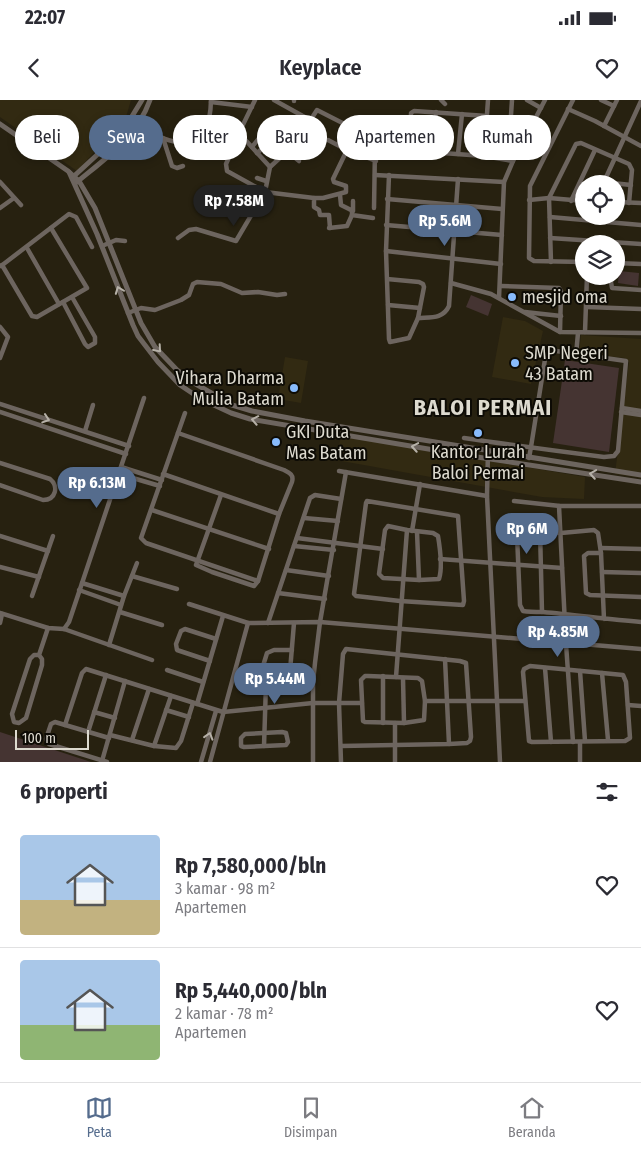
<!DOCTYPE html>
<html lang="id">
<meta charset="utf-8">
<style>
:root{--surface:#fff;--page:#f2f2f3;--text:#2b2b33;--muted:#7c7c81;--line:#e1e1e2;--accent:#556c8d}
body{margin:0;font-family:"Fira Sans Condensed",sans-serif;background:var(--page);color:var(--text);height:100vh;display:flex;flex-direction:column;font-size:19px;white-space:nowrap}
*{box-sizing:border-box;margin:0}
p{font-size:16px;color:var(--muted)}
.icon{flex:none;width:28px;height:28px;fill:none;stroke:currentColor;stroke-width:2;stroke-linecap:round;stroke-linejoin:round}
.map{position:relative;height:662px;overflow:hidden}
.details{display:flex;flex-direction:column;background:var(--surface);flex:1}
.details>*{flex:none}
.guide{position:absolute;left:15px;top:15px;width:611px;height:45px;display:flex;gap:10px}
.tools{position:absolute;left:575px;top:75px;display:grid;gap:10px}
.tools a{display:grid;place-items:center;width:50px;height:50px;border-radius:50%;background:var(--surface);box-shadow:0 2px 8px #0003;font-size:25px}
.scale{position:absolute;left:15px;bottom:12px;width:74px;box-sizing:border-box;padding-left:5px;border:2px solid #dddacf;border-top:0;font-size:14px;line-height:18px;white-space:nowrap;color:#dddacf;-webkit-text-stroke:4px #0d0b05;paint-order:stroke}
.price{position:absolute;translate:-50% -42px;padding:0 11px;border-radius:18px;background:var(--accent);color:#fff;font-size:16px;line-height:32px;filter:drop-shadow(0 1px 2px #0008)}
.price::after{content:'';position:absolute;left:50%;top:30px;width:15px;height:11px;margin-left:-8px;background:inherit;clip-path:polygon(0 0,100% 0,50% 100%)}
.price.current{background:#222;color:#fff}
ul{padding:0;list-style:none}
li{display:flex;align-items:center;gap:15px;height:125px;padding:0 20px}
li+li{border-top:1px solid var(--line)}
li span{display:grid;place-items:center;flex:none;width:140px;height:100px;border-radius:5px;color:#555}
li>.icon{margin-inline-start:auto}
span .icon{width:60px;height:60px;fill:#fffc;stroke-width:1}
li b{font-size:21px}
h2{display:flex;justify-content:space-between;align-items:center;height:60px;padding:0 20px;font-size:21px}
.pill{padding:0 18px;border-radius:22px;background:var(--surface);box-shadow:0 2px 8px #0003;font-size:18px;line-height:45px}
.pill.current{background:var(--accent);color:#fff}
.status{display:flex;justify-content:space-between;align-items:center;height:35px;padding:0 25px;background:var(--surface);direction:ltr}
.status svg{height:14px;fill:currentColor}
header{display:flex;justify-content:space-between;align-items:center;height:65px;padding:0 20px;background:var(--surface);font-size:22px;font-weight:600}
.dock{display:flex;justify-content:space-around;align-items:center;height:70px;border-top:1px solid var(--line);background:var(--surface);font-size:14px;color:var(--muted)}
.dock a{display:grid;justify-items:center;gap:2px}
.dock .current{color:var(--accent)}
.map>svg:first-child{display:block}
</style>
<div class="status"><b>22:07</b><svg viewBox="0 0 49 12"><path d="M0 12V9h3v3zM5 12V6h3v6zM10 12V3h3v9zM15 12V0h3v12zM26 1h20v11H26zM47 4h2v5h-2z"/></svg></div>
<header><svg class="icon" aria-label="back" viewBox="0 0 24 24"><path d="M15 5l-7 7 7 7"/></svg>Keyplace<svg class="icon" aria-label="heart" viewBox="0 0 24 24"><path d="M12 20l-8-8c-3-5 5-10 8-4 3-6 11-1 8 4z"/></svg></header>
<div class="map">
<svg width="641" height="662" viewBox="0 0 641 662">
<rect width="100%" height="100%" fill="#272110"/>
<g fill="#322a12">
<polygon points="0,0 131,0 126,17 77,71 0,17"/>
<polygon points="503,217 525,221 543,231 531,284 492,277"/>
<polygon points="581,235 641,239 641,378 615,374 629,262 625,258 579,253"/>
<polygon points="285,257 308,261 301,303 278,299"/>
<polygon points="341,336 585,377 584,399 542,397 336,360"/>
</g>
<g fill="#453432">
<polygon points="391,24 406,25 405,43 390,42"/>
<polygon points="619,171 639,173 638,186 618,183"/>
<polygon points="471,195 492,204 488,216 466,207"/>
<polygon points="565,260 619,268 609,352 553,343"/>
<polygon points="0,632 91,662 0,662"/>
</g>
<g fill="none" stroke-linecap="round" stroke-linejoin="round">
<g stroke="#6d655f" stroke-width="4.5">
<polyline points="255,0 239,33 270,67"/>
<polyline points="274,0 310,20"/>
<polyline points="294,0 294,1"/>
<polyline points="441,0 445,4"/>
<polyline points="527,0 541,8"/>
<polyline points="573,0 530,86 529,158 534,161 584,162"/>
<polyline points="601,0 614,6"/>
<polyline points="211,2 252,7"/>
<polyline points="568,9 595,21 641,46"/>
<path d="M138,26C174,47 210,57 211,0"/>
<polyline points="604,26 617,0"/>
<polyline points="368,36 379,28"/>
<polyline points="163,38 172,66 177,68 183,66"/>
<polyline points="328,40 347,50 376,61"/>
<polyline points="236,42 226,64 227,71 265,92 314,98 314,107 319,110 320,115 329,115 330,128"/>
<polyline points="252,47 264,32 267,32 272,35 273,40 257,53"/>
<polyline points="387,49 484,56 513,61"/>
<polyline points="410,50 411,13 414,11 487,16"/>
<polyline points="288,52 299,61"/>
<polyline points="435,53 436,12"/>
<polyline points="458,54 462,14"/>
<polyline points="484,56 488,0"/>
<polyline points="508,60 512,0"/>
<polyline points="375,75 504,82"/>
<polyline points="257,78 266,81"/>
<polyline points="0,82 21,105"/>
<polyline points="603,82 631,85"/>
<polyline points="603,84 641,1"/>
<polyline points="340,95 341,105 353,111 353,101"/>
<polyline points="314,98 323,98 346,92 346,86 334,82 333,79 347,50"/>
<polyline points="387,99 502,109"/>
<polyline points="529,100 549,98 584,101"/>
<polyline points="571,101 595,50"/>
<polyline points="616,102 641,103"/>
<polyline points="0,108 14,98"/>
<polyline points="352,112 352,115 373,118"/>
<polyline points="550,117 641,125"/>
<polyline points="386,125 502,135"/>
<polyline points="329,128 347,126 352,115"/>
<polyline points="178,138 189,130 196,129 236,141 265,92 270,67 295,44 317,10 368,36 375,49 374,108"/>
<polyline points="550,138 641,144"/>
<polyline points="102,146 116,140 125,141"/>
<polyline points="27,148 59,204"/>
<polyline points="386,151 501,164"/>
<polyline points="551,162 549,98 576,44 581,43 629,64 632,70 629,103"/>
<polyline points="616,163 641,164"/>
<polyline points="2,165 32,216 37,217 87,188 51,128"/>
<polyline points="1,166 69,114 76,117 92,147"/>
<polyline points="610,176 612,188 641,190"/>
<polyline points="387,179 419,182 423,184 424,187 418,218 409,238 390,242 389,239 386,151 389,75"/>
<polyline points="451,183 491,194 560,232 641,233"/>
<polyline points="501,186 559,188 561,191 560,232"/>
<polyline points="499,198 504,82 513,61 545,0"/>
<polyline points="63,202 85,244 88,247 95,243 95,237 72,197"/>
<polyline points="388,205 420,208"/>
<polyline points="587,207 641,209"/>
<polyline points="525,212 561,216"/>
<polyline points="128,213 141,208 155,210 181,200 189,195 193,184 197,182 221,184 242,193 258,192 277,195 285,194"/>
<path d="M418,218C431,217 443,219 449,206L458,79"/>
<polyline points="0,227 8,237 0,258"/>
<polyline points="585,232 587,176"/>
<polyline points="576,255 578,233"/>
<polyline points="0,304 129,346"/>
<polyline points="622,308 641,311"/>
<polyline points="0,312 126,354"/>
<polyline points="621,312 641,315"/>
<polyline points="185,313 141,438 146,443 258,481"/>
<polyline points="85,331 93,305"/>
<path d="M178,333L284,370C290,373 294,375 292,382L279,414L258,481L254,486L212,472L196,465L221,395"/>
<path d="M464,338C511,345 557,351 604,357L614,356L618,351L626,261L549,250L547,251L546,253L531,347L529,358"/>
<polyline points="488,350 487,396 500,662"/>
<path d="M0,363L50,379C59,386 56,400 43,400L0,385"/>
<polyline points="121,367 162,380"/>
<polyline points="339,371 487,396"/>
<polyline points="119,374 160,386"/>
<polyline points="163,374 279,414"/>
<polygon points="367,401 458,416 464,501 463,505 400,501 356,496 354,494 366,403"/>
<polyline points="514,401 560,406 641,406"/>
<polyline points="559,406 566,544 573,642"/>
<polyline points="152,410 269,449"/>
<polyline points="304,418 338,421"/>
<path d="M388,426L407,430L433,433L438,436C440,448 443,467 439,479L419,480L383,478L379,474L385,430Z"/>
<polyline points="540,430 542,512"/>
<polyline points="412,431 420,384"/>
<polyline points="417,432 419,480"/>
<polyline points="0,436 48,451"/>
<polyline points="297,438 383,449"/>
<polyline points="294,446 334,450"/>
<polyline points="601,448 641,449"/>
<polyline points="601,453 588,453 584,456 586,493 590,495 641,497"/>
<polyline points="440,459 562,468"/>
<polyline points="0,467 39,477"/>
<polyline points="286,470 329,476"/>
<polyline points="602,472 641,473"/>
<polyline points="132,476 177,489"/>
<polyline points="82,483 124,496"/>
<polyline points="79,490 121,505"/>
<polyline points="278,493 325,499"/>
<polyline points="32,496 53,436"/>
<polyline points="189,504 248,523 320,522 641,549"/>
<polyline points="120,512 162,525"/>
<polyline points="0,513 48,528 64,529 152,560"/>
<path d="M604,519L601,453L598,433L594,430L561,433L519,428L517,435L520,505L523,511C529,512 536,512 543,512C575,515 608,519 641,522"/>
<polyline points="0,523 2,514"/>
<polyline points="268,523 310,398 315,395 341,399"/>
<polyline points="64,529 69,522 144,298"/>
<polyline points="109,545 124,496 137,463"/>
<polyline points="292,550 274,550 267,553 259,579 260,582 266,584 313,582"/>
<polyline points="39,555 34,555 30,559 12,614 14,622 19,623 26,618 42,565 42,559 39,555 48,528"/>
<polyline points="445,559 449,644"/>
<polyline points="210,561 177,550 176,544 181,531 185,529 216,539"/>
<polygon points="530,566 623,575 626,582 630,638 625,641 532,642 529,641 523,572 524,569"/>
<polyline points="545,568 551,642"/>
<polyline points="167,570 203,582"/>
<polyline points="580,571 585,641"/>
<polyline points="602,573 608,640"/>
<polygon points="368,576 418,578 422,581 425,601 424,620 404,623 365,622 363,621 361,580 365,576"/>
<polyline points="383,576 383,623"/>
<polyline points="396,577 407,430"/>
<polyline points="403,578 404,623"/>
<polyline points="289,583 294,523"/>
<polyline points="425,601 525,601"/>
<polyline points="197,604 223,516"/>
<polyline points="628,605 641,606"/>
<polyline points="166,610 189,617"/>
<polyline points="94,612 115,618"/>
<polyline points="395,623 395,662"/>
<polyline points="65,625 82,573 86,569 223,612 313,603 362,603"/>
<polyline points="88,632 106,575"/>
<polygon points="282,632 286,633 288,642 286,645 244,647 241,646 241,638 245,634"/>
<polyline points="110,635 154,646 176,648 181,641 193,603"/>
<polyline points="132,640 149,589"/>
<polyline points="580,642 580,662"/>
<polyline points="154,646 171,596"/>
<polyline points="264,646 266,584"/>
<polyline points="341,646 449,644 467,643 470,641 471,637 466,563 460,561 346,549 343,554 339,603 341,662"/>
<polyline points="102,661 125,581"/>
<polyline points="107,662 49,644 46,639 51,624 55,622 109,638"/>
<polyline points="201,662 216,611"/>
<polyline points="210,662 248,523"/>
<polyline points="313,662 313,582 315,563 320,522 346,372"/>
</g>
<g stroke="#6d655f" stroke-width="5">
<polyline points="0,24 68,71 79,81 95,108 141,223 155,247 177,270 194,283 232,305 252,311 305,321 641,375"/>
<polyline points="69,72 97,134 133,225 138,236 158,262 180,285 201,299 231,313 250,319 464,355 641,382"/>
<polyline points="73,77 123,31 142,0"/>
<path d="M77,82C106,58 137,37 150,0"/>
</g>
</g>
<defs><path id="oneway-chevron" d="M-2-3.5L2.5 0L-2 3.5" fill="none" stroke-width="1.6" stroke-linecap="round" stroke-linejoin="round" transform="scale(1.25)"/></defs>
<g stroke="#b6b1a8">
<use href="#oneway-chevron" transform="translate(119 190) rotate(-111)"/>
<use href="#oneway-chevron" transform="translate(158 249) rotate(49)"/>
<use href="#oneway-chevron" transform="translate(46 319) rotate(18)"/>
<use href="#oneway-chevron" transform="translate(255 320) rotate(-169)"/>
<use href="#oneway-chevron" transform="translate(415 347) rotate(-170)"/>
<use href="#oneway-chevron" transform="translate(593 374) rotate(-171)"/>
<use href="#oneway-chevron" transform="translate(209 636) rotate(-73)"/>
</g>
<g fill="#88bbfc" stroke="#0d0b05" stroke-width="2">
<circle cx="512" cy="197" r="5"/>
<circle cx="515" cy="263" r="5"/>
<circle cx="294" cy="288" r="5"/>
<circle cx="478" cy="333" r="5"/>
<circle cx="276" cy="342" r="5"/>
</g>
<g text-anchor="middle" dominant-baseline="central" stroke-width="4" stroke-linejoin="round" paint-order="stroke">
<g font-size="18" fill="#dddacf" stroke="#0d0b05" text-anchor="start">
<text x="522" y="197">mesjid oma</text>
<text x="525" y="253">SMP Negeri<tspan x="525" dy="21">43 Batam</tspan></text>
<text x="284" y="278" text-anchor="end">Vihara Dharma<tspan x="284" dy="21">Mulia Batam</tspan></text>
<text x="286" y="332">GKI Duta<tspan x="286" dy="21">Mas Batam</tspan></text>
<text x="478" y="352" text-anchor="middle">Kantor Lurah<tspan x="478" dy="21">Baloi Permai</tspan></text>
</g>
<g font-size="22" font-weight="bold" letter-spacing="1" fill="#dddacf" stroke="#0d0b05">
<text x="483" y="307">BALOI PERMAI</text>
</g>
</g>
</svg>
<div class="tools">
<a><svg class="icon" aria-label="locate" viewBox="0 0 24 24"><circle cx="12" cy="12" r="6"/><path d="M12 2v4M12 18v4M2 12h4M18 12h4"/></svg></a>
<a><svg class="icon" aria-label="layers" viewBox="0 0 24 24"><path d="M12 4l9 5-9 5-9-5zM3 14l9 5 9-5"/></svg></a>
</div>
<div class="scale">100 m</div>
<b class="price current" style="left:234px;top:127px">Rp 7.58M</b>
<b class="price" style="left:445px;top:147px">Rp 5.6M</b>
<b class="price" style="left:97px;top:409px">Rp 6.13M</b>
<b class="price" style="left:527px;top:455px">Rp 6M</b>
<b class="price" style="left:558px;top:558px">Rp 4.85M</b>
<b class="price" style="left:275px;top:605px">Rp 5.44M</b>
<div class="guide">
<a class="pill">Beli</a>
<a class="pill current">Sewa</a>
<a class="pill">Filter</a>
<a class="pill">Baru</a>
<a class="pill">Apartemen</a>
<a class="pill">Rumah</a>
</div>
</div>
<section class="details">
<h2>6 properti<svg class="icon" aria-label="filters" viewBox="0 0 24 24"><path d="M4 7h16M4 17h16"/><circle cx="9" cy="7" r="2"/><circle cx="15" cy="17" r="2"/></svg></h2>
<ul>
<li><span style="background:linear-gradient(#a9c7e8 65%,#c2b280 0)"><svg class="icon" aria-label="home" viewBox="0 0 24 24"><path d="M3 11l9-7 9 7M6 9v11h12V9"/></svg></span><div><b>Rp 7,580,000/bln</b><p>3 kamar · 98 m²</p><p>Apartemen</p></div><svg class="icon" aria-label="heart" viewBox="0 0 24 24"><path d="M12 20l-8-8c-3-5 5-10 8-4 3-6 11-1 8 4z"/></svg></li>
<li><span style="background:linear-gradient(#a9c7e8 65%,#8fb573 0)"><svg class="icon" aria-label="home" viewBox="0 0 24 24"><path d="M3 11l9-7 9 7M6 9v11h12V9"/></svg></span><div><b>Rp 5,440,000/bln</b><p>2 kamar · 78 m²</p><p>Apartemen</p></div><svg class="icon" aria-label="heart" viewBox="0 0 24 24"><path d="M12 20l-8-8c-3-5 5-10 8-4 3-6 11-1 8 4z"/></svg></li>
</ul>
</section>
<nav class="dock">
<a class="current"><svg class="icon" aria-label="map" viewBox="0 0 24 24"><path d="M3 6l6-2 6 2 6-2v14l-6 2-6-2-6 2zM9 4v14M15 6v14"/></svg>Peta</a>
<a><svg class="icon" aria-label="saved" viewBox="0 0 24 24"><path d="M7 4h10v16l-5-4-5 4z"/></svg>Disimpan</a>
<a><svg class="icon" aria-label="home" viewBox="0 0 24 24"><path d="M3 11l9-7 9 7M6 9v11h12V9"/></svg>Beranda</a>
</nav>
